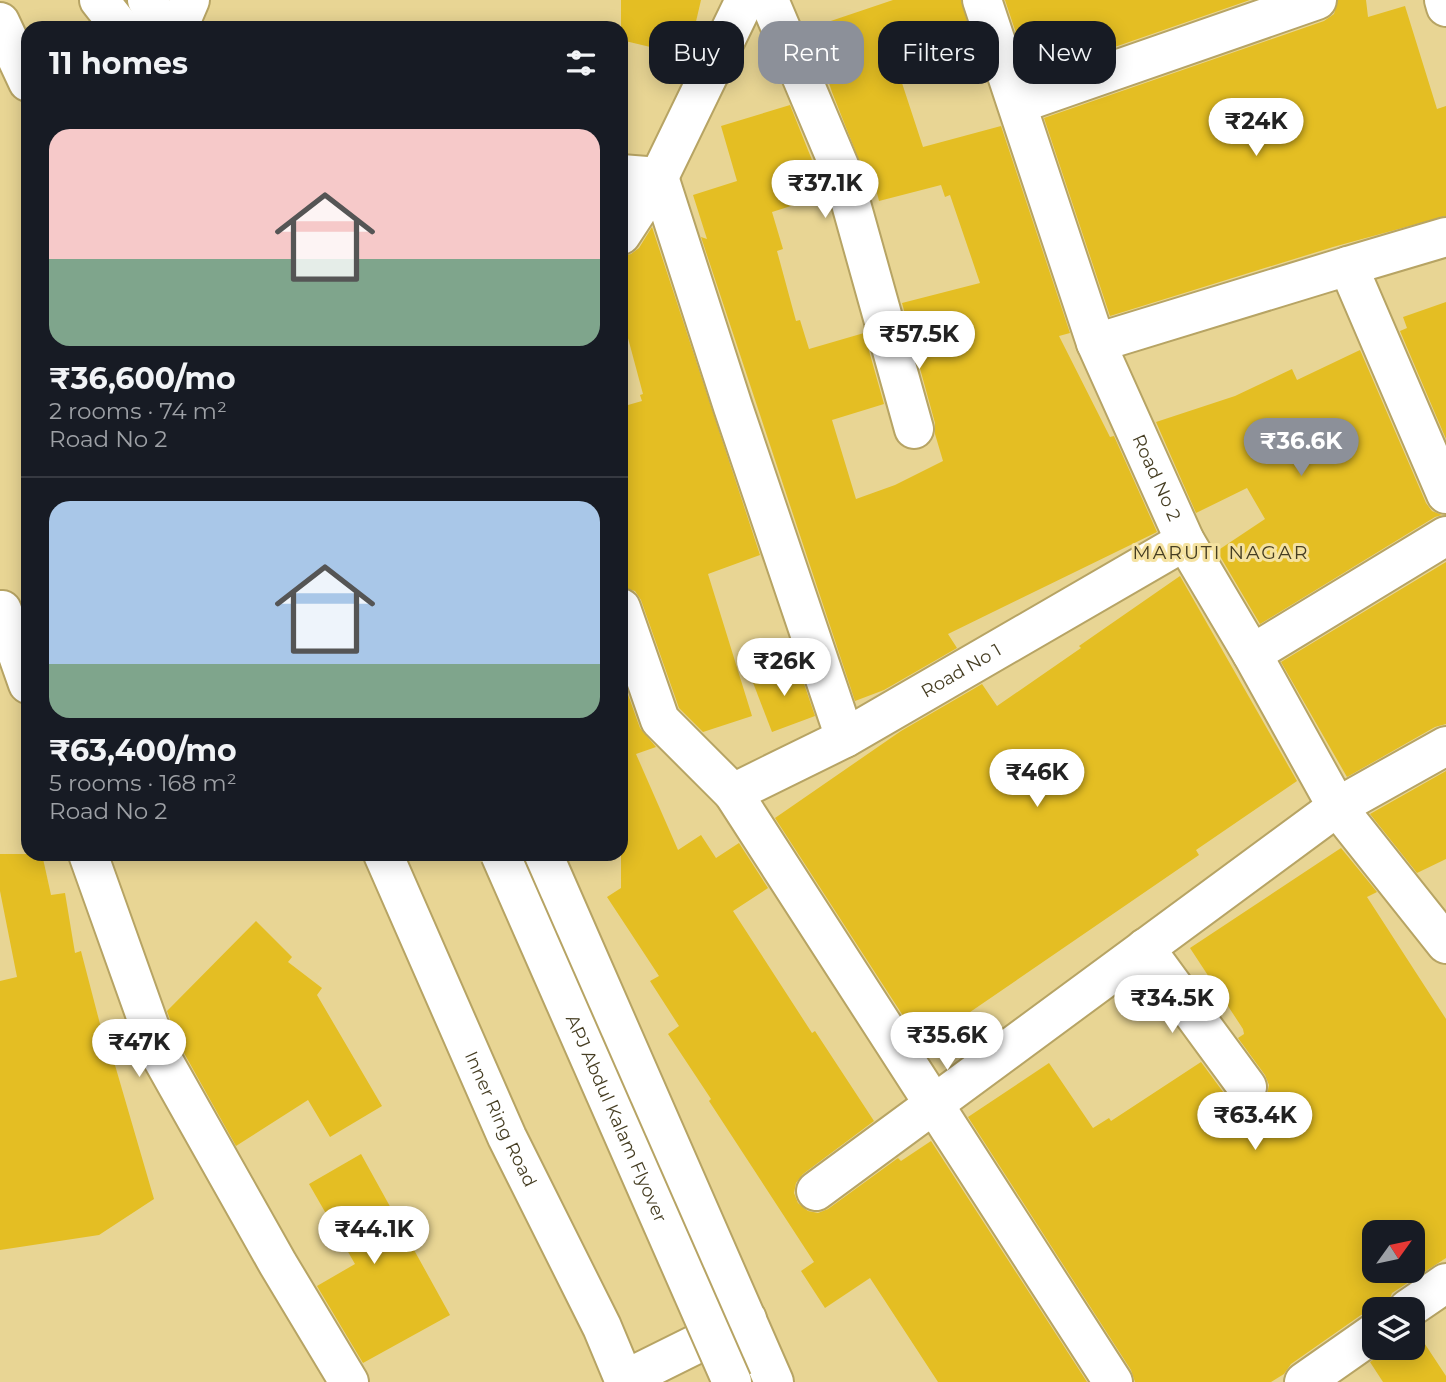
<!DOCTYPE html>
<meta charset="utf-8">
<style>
:root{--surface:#171b24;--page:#20242c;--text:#f1f3f6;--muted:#9ea1a6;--line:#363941;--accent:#8c9099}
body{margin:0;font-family:Montserrat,sans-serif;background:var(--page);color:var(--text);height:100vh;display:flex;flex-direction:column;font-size:26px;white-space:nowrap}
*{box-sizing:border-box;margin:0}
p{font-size:23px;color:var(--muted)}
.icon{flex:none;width:38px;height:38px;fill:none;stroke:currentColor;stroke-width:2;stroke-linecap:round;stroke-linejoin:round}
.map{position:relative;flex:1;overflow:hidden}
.sheet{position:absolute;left:21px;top:21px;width:607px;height:840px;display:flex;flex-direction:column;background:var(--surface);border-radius:21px;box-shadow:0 4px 18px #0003}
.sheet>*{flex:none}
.top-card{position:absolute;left:649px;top:21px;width:665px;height:63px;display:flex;gap:14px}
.needle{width:46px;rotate:57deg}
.tools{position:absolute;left:1362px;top:1220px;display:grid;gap:14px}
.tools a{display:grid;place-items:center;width:63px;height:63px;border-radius:14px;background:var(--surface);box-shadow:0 4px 18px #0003;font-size:35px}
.price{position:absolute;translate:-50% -60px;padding:0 16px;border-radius:24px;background:#fff;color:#222;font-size:23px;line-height:46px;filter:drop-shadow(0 2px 4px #0008)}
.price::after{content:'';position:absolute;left:50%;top:42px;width:21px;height:16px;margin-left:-10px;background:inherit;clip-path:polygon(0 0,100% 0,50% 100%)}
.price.active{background:var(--accent);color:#fff}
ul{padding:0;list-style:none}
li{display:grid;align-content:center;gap:14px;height:371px;padding:0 28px}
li+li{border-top:2px solid var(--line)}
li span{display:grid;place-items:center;height:217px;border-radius:21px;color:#555}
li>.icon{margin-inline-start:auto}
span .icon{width:126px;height:126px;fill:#fffc;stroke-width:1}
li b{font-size:30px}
h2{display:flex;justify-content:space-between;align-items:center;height:84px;padding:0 28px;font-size:30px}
.tag{padding:0 24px;border-radius:21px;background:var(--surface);box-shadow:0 4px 18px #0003;font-size:24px;line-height:63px}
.tag.active{background:var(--accent);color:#fff}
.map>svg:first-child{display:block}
</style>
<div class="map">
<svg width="1446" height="1382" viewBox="0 0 1446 1382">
<rect width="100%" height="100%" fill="#e8d594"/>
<g fill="#e4be23" fill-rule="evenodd">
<polygon points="621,0 701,0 688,56 621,40"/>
<polygon points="893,0 961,0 976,51 901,80 923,147 1001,126 1070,333 1059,336 1110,437 1114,436 1157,532 948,634 957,648 884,690 855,701 701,237 707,239 693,195 737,181 721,126 790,105 826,195 772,212 783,249 777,251 796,321 800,320 809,349 864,333 884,404 832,420 856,499 895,485 943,461 935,434 935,423 902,303 980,283 950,195 945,197 941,185 879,201 874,181 868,183 832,92 810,28"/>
<polygon points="1005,0 1250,0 1034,75 1021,34 1017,36"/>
<polygon points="1338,0 1366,0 1368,17 1405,6 1437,109 1446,106 1446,216 1333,247 1110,316 1044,118 1324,21 1334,14"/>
<polygon points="652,227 760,555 708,574 752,716 703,732 679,708 641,600 635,591 621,587 621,407 642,401 640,395 643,394 621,312 621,262 624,256 631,254 639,248"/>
<polygon points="1446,302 1446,439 1400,331 1407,328 1403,317"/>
<polygon points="1360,350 1426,503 1432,511 1442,515 1435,517 1260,624 1217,551 1265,519 1247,488 1196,513 1156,422 1235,396 1292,369 1297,380"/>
<polygon points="1446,562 1446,724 1435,727 1347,777 1281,662"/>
<polygon points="1180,576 1297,781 1196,850 1199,855 922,1045 775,818 901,731 982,684 997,706 1081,648 1079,646"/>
<polygon points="797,663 815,716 772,732 752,680"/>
<polygon points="621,675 640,728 656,747 636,754 678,850 701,835 716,858 739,843 768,888 733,911 812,1033 815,1031 874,1121 803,1174 796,1183 794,1193 798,1203 808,1211 818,1213 828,1209 898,1158 901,1161 931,1141 1087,1382 938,1382 870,1278 825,1308 801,1271 814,1262 709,1101 711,1099 668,1034 679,1026 650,981 659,976 607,897 621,888"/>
<polygon points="1446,771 1446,859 1417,873 1370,814"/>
<path d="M1341,848L1377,892L1367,897L1446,1019V1258L1392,1293L1386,1309H1374V1311L1361,1315L1291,1364L1284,1374L1271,1382H1135L1131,1370L968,1117L1049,1063L1093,1128L1109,1118L1111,1121L1201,1062L1229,1100L1238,1107L1249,1109L1259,1105L1267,1095L1269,1085L1265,1075L1238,1038L1244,1034L1243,1029L1190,948ZM1374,1232H1412V1270H1374Z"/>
<polygon points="0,854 42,854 51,895 65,893 75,953 81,951 100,1024 103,1024 154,1199 99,1235 0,1250 0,981 17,977 0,891"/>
<polygon points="256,921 292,957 288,962 322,988 317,995 382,1106 330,1137 308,1100 236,1146 179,1044 167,1011"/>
<polygon points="361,1154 450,1315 363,1363 317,1286 355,1264 309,1184"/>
<polygon points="1415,1329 1446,1376 1446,1382 1383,1382 1370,1362 1390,1348 1412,1348 1412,1330"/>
</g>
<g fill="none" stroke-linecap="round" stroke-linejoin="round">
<defs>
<g id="minor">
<polyline points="769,0 843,175 914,429"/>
<path id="s1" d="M982,0L1096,343L1185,541L1252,654L1337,807L1446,944"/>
<polyline points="1444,0 1446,7"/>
<polyline points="1018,104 1317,0"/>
<polyline points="621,174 659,177 733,407 845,738"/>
<polyline points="621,235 659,177 745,0"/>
<polyline points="1348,266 1446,237"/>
<polyline points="1096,343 1348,266 1446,494"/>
<polyline points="621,608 660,720 733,793 1113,1382"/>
<polyline points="2,610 28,684"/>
<polyline points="1252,654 1446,536"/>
<path id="s2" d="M733,793L845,738L1185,541"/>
<polyline points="88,854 159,1053 278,1264 349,1382"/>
<polyline points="1145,948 1247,1087"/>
<polyline points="816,1191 1337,807 1446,746"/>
<polyline points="1408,1309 1446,1283"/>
<polyline points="1304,1382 1374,1333"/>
</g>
<g id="major">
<polyline points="147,0 163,28"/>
<polyline points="178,28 190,0"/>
<polyline points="543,854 774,1382"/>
</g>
<g id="highway">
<polyline points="99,0 121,28"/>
<polyline points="0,22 28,82"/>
<path id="s3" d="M383,854L507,1137L602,1327L625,1382"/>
<polyline points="624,1380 747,1319"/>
</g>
</defs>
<use href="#minor" stroke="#b7a464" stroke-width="42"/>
<use href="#major" stroke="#b7a464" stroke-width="42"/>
<use href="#highway" stroke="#b7a464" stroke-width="42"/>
<use href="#minor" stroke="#fff" stroke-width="38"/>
<use href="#major" stroke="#fff" stroke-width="38"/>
<use href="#highway" stroke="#fff" stroke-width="38"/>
<defs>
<g id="highway-bridge">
<path id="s4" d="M500,854L732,1382"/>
</g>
</defs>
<use href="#highway-bridge" stroke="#b7a464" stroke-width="42" stroke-linecap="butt"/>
<use href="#highway-bridge" stroke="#fff" stroke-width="38"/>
</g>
<g text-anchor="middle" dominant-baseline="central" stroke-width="6" stroke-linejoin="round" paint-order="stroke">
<g font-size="18" fill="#453d22" stroke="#f5e2a0">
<text stroke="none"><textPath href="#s1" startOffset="509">Road No 2</textPath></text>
<text stroke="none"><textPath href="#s2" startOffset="259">Road No 1</textPath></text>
<text stroke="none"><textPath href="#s4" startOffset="289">APJ Abdul Kalam Flyover</textPath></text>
<text stroke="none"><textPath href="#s3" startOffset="290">Inner Ring Road</textPath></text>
</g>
<g font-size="19" letter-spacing="2" fill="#453d22" stroke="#f5e2a0">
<text x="1221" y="552">MARUTI NAGAR</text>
</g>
</g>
</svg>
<div class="tools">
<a><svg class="needle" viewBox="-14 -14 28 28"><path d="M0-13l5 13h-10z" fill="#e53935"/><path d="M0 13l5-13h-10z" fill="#9ea1a6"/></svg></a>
<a><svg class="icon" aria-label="layers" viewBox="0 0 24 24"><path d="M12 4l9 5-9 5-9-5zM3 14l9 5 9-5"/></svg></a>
</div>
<b class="price" style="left:1256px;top:158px">₹24K</b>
<b class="price" style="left:825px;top:220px">₹37.1K</b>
<b class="price" style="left:919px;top:371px">₹57.5K</b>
<b class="price active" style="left:1301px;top:478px">₹36.6K</b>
<b class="price" style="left:784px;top:698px">₹26K</b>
<b class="price" style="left:1037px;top:809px">₹46K</b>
<b class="price" style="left:1172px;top:1035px">₹34.5K</b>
<b class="price" style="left:947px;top:1072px">₹35.6K</b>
<b class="price" style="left:139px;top:1079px">₹47K</b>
<b class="price" style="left:1255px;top:1152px">₹63.4K</b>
<b class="price" style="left:374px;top:1266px">₹44.1K</b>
<div class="top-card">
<a class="tag">Buy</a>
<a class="tag active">Rent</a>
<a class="tag">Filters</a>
<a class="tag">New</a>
</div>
<section class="sheet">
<h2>11 homes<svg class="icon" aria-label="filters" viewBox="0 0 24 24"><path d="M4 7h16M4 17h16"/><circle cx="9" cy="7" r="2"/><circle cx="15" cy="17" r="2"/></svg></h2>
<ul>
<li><span style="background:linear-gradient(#f6c9c9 60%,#7fa58c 0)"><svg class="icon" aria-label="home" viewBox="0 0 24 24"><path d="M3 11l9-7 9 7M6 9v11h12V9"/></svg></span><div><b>₹36,600/mo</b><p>2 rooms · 74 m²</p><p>Road No 2</p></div></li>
<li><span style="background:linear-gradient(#a9c7e8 75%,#7fa58c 0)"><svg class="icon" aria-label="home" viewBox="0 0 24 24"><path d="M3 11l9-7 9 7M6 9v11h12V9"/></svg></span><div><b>₹63,400/mo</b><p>5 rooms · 168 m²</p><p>Road No 2</p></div></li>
</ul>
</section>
</div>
